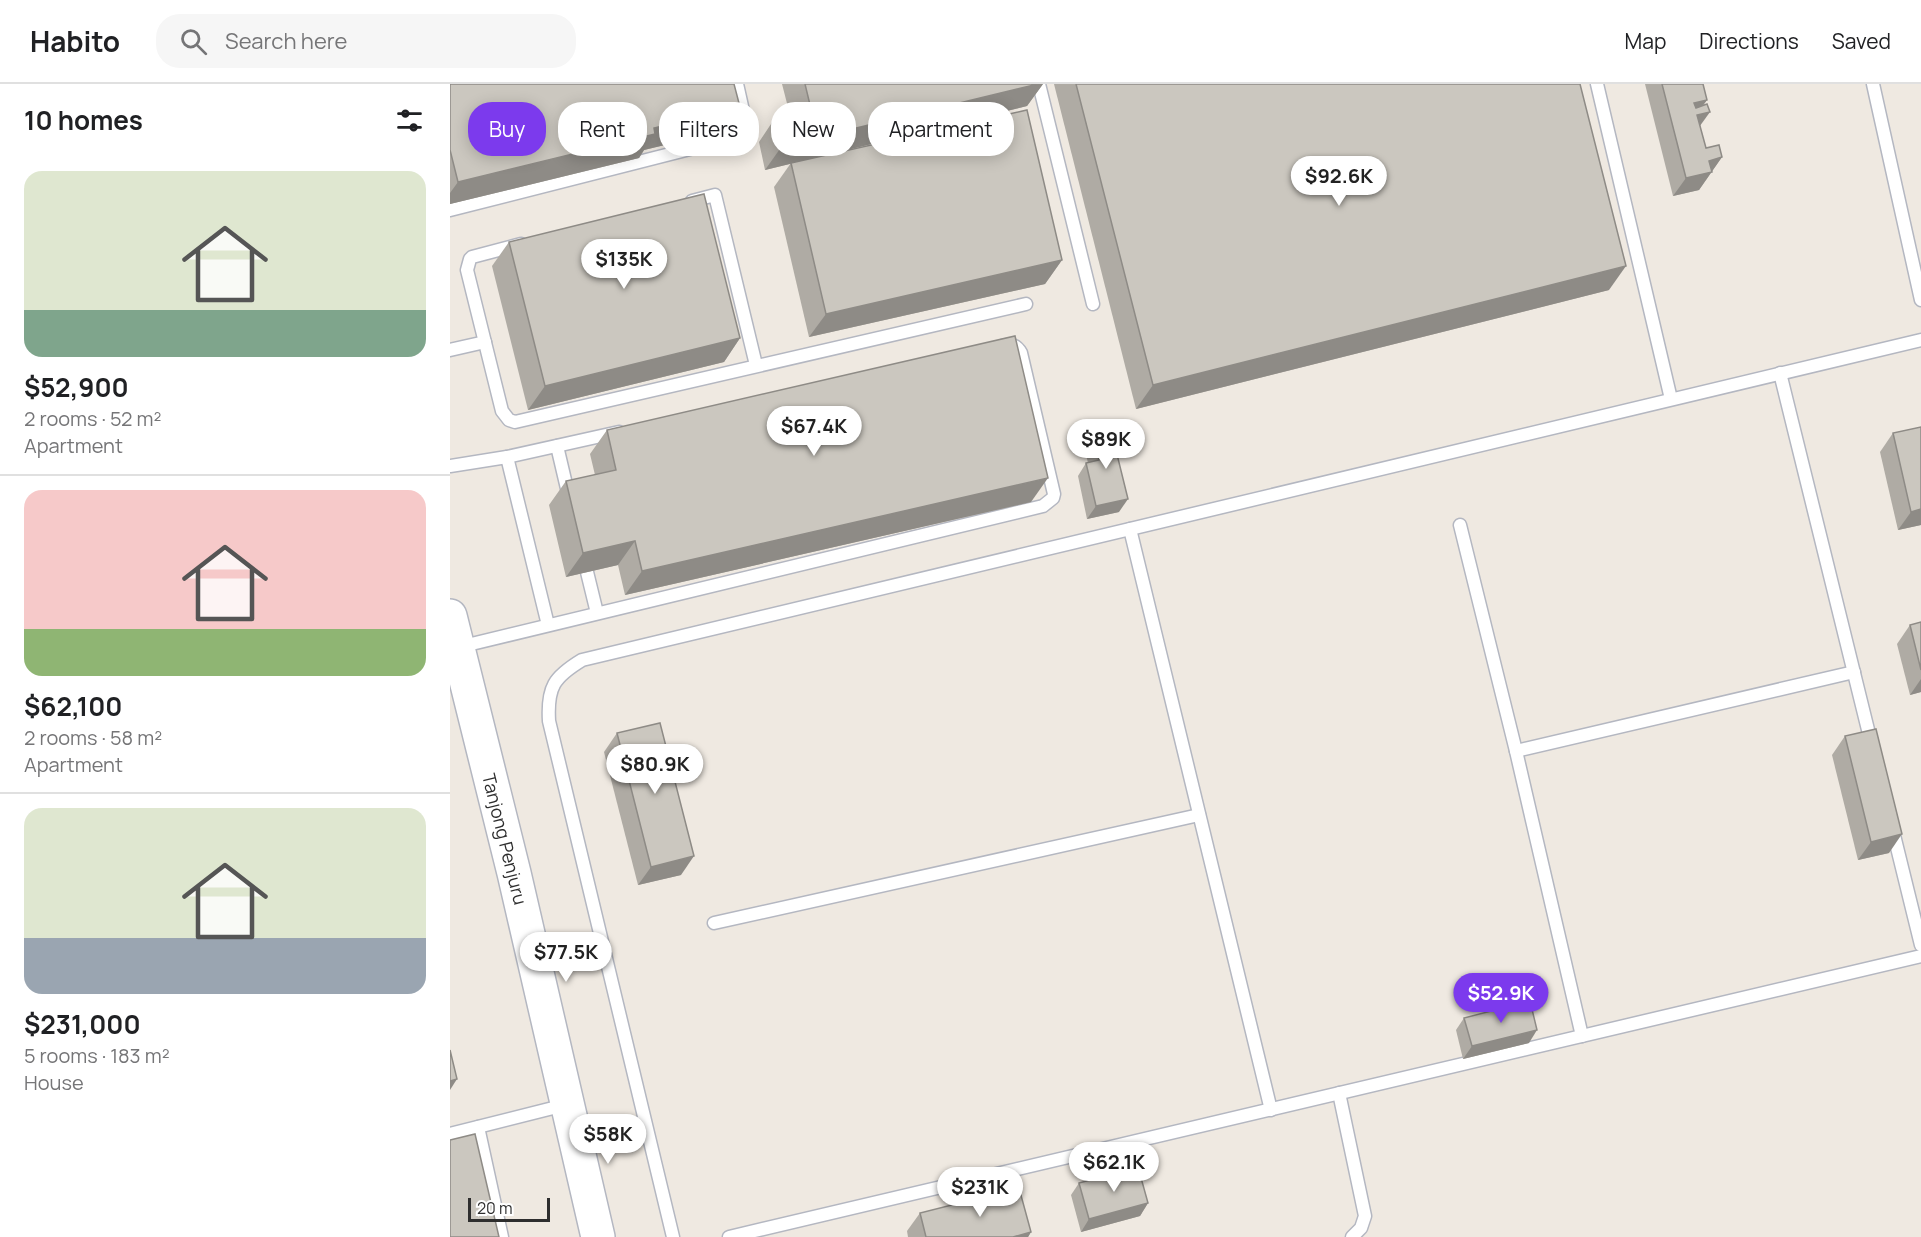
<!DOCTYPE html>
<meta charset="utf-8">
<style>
:root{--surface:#fff;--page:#f6f6f6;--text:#202124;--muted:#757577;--line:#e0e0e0;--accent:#7c3aed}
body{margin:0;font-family:Manrope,sans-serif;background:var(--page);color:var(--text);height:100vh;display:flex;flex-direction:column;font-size:22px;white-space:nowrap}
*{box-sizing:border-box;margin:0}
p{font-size:20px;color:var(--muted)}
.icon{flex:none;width:33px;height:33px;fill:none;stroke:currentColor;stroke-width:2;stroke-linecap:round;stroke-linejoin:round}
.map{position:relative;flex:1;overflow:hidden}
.sheet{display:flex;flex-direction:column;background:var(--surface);width:450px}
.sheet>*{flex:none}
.banner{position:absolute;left:18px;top:18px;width:570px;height:54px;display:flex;gap:12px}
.scale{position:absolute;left:18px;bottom:15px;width:82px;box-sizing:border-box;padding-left:6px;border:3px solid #2e2e2e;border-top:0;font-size:16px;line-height:21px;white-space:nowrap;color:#2e2e2e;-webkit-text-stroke:4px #fff;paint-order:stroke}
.price{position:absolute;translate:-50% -51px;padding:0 14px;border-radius:21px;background:#fff;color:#222;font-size:20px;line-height:39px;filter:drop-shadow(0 2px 3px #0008)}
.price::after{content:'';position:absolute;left:50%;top:36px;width:18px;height:14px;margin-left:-9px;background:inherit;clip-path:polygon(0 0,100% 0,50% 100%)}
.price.current{background:var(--accent);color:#fff}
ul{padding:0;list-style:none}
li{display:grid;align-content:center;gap:12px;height:318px;padding:0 24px}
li+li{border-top:2px solid var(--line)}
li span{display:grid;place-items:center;height:186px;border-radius:18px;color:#555}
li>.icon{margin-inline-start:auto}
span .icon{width:108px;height:108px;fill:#fffc;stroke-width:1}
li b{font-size:26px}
h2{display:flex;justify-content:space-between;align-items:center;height:72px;padding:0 24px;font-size:26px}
.pill{padding:0 21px;border-radius:24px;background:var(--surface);box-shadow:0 3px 15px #0003;font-size:21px;line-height:54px}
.pill.current{background:var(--accent);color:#fff}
header{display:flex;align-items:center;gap:36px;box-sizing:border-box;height:84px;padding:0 30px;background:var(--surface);border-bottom:2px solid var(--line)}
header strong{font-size:28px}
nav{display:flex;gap:33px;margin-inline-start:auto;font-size:21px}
.search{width:420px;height:54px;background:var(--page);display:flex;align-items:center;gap:15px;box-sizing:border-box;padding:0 21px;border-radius:24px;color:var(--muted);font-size:22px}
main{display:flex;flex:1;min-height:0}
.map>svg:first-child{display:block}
</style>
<header>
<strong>Habito</strong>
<div class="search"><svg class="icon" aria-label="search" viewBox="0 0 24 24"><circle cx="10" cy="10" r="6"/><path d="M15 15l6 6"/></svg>Search here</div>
<nav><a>Map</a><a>Directions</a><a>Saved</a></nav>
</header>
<main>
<section class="sheet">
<h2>10 homes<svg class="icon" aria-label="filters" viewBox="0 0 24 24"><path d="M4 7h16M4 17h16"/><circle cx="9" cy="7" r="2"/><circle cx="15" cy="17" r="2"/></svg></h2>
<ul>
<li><span style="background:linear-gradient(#dfe7d0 75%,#7fa58c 0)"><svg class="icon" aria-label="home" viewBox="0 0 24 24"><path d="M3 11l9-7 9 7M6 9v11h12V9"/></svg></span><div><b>$52,900</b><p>2 rooms · 52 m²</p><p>Apartment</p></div></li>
<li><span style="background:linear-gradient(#f6c9c9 75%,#8fb573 0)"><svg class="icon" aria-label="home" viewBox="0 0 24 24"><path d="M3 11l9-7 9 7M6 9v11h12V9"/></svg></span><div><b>$62,100</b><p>2 rooms · 58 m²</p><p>Apartment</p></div></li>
<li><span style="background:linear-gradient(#dfe7d0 70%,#9aa5b1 0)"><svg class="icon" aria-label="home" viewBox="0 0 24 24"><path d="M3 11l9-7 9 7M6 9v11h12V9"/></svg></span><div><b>$231,000</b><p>5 rooms · 183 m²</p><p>House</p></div></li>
</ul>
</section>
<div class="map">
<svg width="1471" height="1153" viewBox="0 0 1471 1153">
<rect width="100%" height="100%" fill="#efe9e1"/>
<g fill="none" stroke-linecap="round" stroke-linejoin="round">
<defs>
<g id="service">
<polyline points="589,0 643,220"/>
<polyline points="1147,0 1221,315"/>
<polyline points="1423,0 1471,216"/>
<polyline points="242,117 265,111 306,281"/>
<polyline points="0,126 291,52 296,40 287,0"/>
<polyline points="71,160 22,173 20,175 17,186 52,327 59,336 65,338 576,220"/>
<polyline points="0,266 35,258"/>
<polyline points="1330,289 1422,662"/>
<polyline points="107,362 119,413"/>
<polyline points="57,373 98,541"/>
<polyline points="0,382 57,373 169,348"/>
<polyline points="1010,441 1066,667 1132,952"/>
<polyline points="680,445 821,1026"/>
<polyline points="137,488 147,529"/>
<path d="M9,563L593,422L603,414L604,410L571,269C566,260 561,260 552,262"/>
<polyline points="1066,667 1404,588"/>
<polyline points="1442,743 1471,861"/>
<polyline points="264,839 749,731"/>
<polyline points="889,1009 915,1132 911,1144 902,1153"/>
<polyline points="28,1043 52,1153"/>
<polyline points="0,1050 115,1021"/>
<path d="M223,1153L99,637C97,603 104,593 132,576L1471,256"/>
<polyline points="279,1153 1471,872"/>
</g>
<polyline id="secondary" points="0,532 64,789 148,1153"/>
</defs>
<use href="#service" stroke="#b4b7c1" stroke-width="15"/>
<use href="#secondary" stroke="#b4b7c1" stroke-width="36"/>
<use href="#service" stroke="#fff" stroke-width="12"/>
<use href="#secondary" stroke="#fff" stroke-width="33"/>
</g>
<g fill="#afaba4">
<polygon points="0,0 290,23 273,47 194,66 189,74 0,120"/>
<polygon points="332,0 593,0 577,22 315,86 309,58 325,34 340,31"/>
<polygon points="604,0 1130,0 1159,206 686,325"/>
<polygon points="1195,0 1253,0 1257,16 1252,22 1250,42 1256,64 1272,73 1249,106 1223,112"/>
<polygon points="341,79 612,176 595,200 359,253 324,103"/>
<polygon points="59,158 290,254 274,278 78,326 42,182"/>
<polygon points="157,346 581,418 175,511 168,481 116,493 99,421 116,397 145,391 140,370"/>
<polygon points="642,346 669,428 637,435 628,392 636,379 638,379 633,358"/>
<polygon points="1443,349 1471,441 1448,446 1430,368"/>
<polygon points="1471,538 1471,608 1460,611 1447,560 1460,541"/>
<polygon points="167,649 231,791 188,801 154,668"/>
<polygon points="1395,652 1439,769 1408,776 1382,671"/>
<polygon points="1014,934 1079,959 1013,975 1006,946"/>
<polygon points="629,1099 698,1119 690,1132 631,1148 621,1111"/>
<polygon points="470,1129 581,1148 578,1153 458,1153 457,1147"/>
</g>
<g fill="#8e8b86">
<polygon points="588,0 593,0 577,22 315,86 332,62"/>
<polygon points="1257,16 1244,34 1244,19"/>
<polygon points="290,23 273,47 194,66 189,74 0,120 0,109 8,98 204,44"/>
<polygon points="1260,28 1247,46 1247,31"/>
<polygon points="1272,73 1249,106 1223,112 1236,94 1259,77"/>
<polygon points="612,176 595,200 359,253 376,230"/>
<polygon points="1176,182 1159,206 686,325 703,301"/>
<polygon points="290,254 274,278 78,326 95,302"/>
<polygon points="598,394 581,418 175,511 192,487"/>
<polygon points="678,415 669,428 637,435 646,422"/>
<polygon points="1471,425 1471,441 1448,446 1461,428"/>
<polygon points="185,457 168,481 116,493 133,469"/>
<polygon points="1471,595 1471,608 1460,611"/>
<polygon points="1452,750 1439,769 1408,776 1421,758"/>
<polygon points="244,772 231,791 188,801 201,783"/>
<polygon points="1087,946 1079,959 1013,975 1022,962"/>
<polygon points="7,995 0,1006 0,997"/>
<polygon points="698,1119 690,1132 631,1148 639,1135"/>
<polygon points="581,1148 578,1153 563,1153"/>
</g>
<g fill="#cbc7bf" stroke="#8e8b86" stroke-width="1.5">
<polygon points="0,0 284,0 290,23 204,44 205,50 8,98 0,66"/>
<polygon points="355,0 588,0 332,62 325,34 361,25"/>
<polygon points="626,0 1130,0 1176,182 703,301"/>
<polygon points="1212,0 1253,0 1257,16 1244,19 1246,24 1257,20 1260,28 1247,31 1256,64 1269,61 1272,73 1259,77 1262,88 1236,94"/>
<polygon points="577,26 612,176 376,230 341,79"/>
<polygon points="254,110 290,254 95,302 59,158"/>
<polygon points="565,252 598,394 192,487 185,457 133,469 116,397 166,386 157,346"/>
<polygon points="660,342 678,415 646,422 636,379 649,376 642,346"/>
<polygon points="1471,343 1471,425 1461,428 1443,349"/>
<polygon points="1471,538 1471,586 1460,541"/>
<polygon points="210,639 244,772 201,783 167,649"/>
<polygon points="1426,645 1452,750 1421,758 1395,652"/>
<polygon points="1080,917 1087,946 1022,962 1014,934"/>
<polygon points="0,966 7,995 0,997"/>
<polygon points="25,1050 49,1153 0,1153 0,1056"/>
<polygon points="688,1083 698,1119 639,1135 629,1099"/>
<polygon points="569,1104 581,1148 563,1153 476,1153 470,1129"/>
</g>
<g text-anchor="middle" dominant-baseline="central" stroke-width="4.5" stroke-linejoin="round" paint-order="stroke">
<g font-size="18" fill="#2e2e2e" stroke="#fff">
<text transform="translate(55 755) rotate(76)">Tanjong Penjuru</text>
</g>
</g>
</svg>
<div class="scale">20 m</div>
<b class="price" style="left:889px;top:123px">$92.6K</b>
<b class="price" style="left:174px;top:206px">$135K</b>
<b class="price" style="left:364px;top:373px">$67.4K</b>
<b class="price" style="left:656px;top:386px">$89K</b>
<b class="price" style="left:205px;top:711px">$80.9K</b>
<b class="price" style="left:116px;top:899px">$77.5K</b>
<b class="price current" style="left:1051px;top:940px">$52.9K</b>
<b class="price" style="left:158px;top:1081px">$58K</b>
<b class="price" style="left:664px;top:1109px">$62.1K</b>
<b class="price" style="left:530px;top:1134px">$231K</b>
<div class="banner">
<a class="pill current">Buy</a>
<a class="pill">Rent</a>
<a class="pill">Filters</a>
<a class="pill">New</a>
<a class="pill">Apartment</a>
</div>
</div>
</main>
